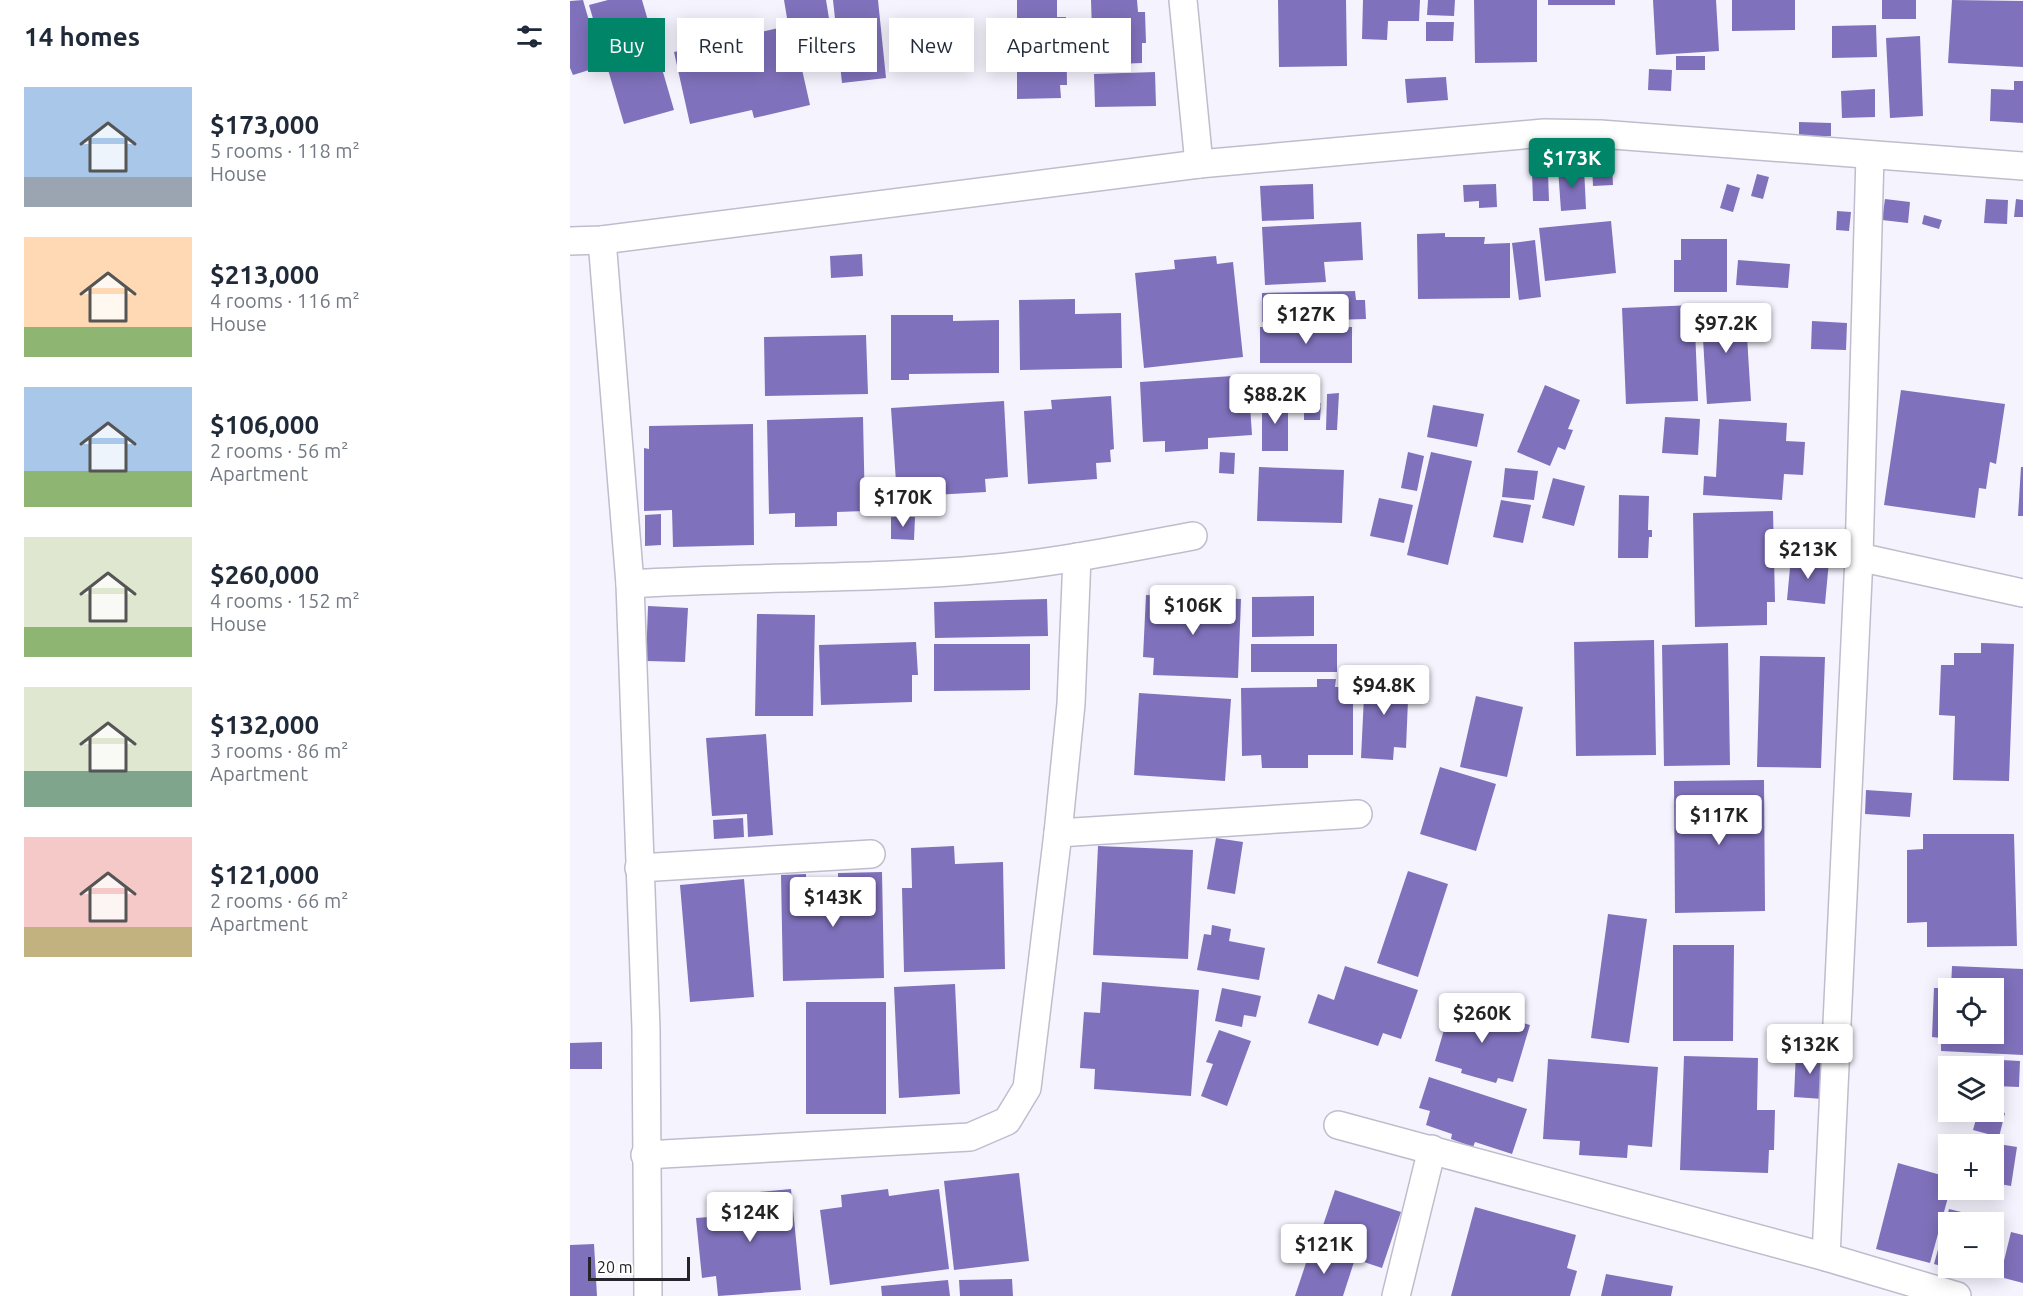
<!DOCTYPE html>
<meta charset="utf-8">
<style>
:root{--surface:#fff;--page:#f6f6f7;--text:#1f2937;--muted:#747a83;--accent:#008568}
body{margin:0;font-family:Ubuntu,sans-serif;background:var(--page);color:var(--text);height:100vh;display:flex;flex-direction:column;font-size:22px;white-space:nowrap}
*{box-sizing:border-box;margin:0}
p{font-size:20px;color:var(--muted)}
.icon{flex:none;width:33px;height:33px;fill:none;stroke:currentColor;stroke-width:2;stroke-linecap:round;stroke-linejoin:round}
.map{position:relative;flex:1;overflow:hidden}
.details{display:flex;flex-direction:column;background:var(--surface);width:570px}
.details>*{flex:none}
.banner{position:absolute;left:18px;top:18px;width:570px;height:54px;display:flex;gap:12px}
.controls{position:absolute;left:1368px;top:978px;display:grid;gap:12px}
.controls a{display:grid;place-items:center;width:66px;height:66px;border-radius:0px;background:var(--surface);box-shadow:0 3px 15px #0003;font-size:30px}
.scale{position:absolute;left:18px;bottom:15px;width:102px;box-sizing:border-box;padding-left:6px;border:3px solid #25242a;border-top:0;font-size:16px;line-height:21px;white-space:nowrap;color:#25242a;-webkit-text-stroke:4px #fff;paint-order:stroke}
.price{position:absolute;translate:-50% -51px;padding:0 14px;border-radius:6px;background:#fff;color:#222;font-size:20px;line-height:39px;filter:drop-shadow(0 2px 3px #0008)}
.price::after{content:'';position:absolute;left:50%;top:36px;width:18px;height:14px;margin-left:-9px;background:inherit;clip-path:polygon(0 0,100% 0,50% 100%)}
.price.on{background:var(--accent);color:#fff}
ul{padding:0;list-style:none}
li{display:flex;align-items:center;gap:18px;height:150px;padding:0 24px}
li span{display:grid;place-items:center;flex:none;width:168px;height:120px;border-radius:0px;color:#555}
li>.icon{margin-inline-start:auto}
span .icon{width:72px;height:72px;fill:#fffc;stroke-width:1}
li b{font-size:26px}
h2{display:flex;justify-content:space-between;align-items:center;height:72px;padding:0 24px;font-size:26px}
.chip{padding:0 21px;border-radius:0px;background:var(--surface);box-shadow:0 3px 15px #0003;font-size:21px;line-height:54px}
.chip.on{background:var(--accent);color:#fff}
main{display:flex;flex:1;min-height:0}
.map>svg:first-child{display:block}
</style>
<main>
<section class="details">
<h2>14 homes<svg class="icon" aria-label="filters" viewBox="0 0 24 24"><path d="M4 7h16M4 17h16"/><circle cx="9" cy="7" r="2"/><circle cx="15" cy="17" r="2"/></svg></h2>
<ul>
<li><span style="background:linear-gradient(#a9c7e8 75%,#9aa5b1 0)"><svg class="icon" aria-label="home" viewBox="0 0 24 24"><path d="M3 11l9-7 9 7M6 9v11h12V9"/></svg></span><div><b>$173,000</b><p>5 rooms · 118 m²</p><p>House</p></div></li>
<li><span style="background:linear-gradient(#ffd9b3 75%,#8fb573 0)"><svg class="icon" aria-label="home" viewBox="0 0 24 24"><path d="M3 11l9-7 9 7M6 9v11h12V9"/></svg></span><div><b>$213,000</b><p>4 rooms · 116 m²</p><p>House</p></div></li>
<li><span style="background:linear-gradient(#a9c7e8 70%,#8fb573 0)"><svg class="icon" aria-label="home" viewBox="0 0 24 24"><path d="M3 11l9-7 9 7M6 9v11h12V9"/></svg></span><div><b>$106,000</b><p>2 rooms · 56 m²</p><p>Apartment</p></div></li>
<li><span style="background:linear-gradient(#dfe7d0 75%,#8fb573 0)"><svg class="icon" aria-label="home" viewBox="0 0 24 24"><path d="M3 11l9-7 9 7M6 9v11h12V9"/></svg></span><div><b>$260,000</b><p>4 rooms · 152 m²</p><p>House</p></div></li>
<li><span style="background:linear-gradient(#dfe7d0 70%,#7fa58c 0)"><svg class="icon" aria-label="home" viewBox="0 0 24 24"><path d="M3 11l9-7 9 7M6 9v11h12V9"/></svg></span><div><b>$132,000</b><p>3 rooms · 86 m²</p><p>Apartment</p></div></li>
<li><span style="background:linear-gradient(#f6c9c9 75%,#c2b280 0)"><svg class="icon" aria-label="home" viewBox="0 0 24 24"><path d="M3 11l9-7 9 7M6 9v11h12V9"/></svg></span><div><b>$121,000</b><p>2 rooms · 66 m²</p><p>Apartment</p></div></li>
</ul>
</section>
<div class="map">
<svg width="1453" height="1296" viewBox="0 0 1453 1296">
<rect width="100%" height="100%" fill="#f5f4fe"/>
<g fill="#8071bc">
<polygon points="13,0 32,66 3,75 0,68 0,1"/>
<polygon points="38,0 72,0 104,110 54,124 19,5"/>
<polygon points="214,0 256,0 262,37 228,42 225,23 218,24"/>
<polygon points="263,0 308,0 316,78 272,83"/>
<polygon points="447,0 487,0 487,17 496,17 497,85 490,85 491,98 447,99"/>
<polygon points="521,0 567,0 568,12 575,12 576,43 572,43 572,63 523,65"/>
<polygon points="708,0 776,0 777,66 709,67"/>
<polygon points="793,0 850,0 849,21 818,21 817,40 792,39"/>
<polygon points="858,0 885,0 884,16 857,15"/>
<polygon points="904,0 967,0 967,62 905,63"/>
<rect x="978" y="0" width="67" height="5"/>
<polygon points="1083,0 1146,0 1149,51 1086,55"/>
<polygon points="1162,0 1225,0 1225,30 1162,31"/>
<rect x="1312" y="0" width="34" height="19"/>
<polygon points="1382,0 1453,1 1453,67 1378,63"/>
<polygon points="856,22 884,22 883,41 856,41"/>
<polygon points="222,25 240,105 184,118 182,110 120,124 104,52"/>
<polygon points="1306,25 1307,57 1262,58 1262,26"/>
<polygon points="1350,36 1353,116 1320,118 1316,38"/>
<rect x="1106" y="56" width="29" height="14"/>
<polygon points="1079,69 1102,70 1101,91 1078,90"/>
<polygon points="585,72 586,106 525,107 524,74"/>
<polygon points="876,77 878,100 837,103 835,79"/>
<polygon points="1444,81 1453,81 1453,123 1420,121 1421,89 1444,90"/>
<polygon points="1305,89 1305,117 1272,118 1271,91"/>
<polygon points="1229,122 1261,123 1261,136 1229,136"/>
<polygon points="1042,164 1043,185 1023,186 1022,165"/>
<polygon points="1014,167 1016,209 991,211 988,168"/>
<polygon points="962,173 978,173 979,201 963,201"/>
<polygon points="1187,174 1199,177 1193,199 1181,196"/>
<polygon points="743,184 744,219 692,221 690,186"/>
<polygon points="926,184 927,207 909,208 909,201 894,202 893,185"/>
<polygon points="1157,184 1170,188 1163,212 1150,208"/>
<polygon points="1315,199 1340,202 1338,223 1312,220"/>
<polygon points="1416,199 1438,200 1437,224 1414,223"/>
<polygon points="1446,199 1453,200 1453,217 1444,217"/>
<polygon points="1267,211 1281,212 1279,231 1266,230"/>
<polygon points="1354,215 1372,220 1369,229 1352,224"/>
<polygon points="1041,221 1046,273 975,281 969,228"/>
<polygon points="791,222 793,260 754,262 756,282 695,285 692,227"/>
<polygon points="875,233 875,237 915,237 914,244 940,243 940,298 848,299 847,234"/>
<polygon points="1111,239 1157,239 1157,292 1104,292 1104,260 1111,260"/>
<polygon points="965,240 971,297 949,300 942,243"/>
<polygon points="292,254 293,276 261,278 260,256"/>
<polygon points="646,256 647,264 663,262 673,357 574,368 565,273 605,269 604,260"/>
<polygon points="1168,260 1220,264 1218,288 1166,285"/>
<polygon points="785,291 786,300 795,300 796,319 692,322 692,293"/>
<polygon points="505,299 505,314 551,313 552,368 450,370 449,300"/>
<polygon points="1175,304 1181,401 1137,404 1131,307"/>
<polygon points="1124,305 1128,401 1056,404 1052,308"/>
<polygon points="321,315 383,315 383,321 429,320 429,373 339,374 339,380 321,380"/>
<polygon points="1242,321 1277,323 1276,350 1241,349"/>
<rect x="690" y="327" width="92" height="36"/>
<polygon points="296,335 298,394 195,396 194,337"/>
<polygon points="678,375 682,435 638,438 638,449 595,452 595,441 573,442 570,382"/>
<polygon points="975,385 1010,400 998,429 1003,430 995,450 988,447 980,466 947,452"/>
<polygon points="1331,390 1435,404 1426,464 1420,462 1416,489 1409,488 1405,518 1314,505"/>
<polygon points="769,393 767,430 756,430 757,394"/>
<polygon points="541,396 544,449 540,450 541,462 526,463 527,479 458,484 454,411 482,409 481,400"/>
<rect x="692" y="399" width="26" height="52"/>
<polygon points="434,401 438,477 415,479 416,492 364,495 363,480 326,482 321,408"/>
<polygon points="734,403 751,403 750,420 734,420"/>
<polygon points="863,405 914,414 907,447 857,437"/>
<polygon points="293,417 295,511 267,512 267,526 225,527 225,513 199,514 197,420"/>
<polygon points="1095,417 1130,419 1128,455 1092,453"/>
<polygon points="1149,419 1217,423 1216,441 1235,442 1233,475 1214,474 1212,500 1133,495 1134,476 1146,477"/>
<polygon points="183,424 184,545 103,547 102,510 74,511 74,448 79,449 79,426"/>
<polygon points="650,452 665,453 664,474 649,473"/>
<polygon points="838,452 854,456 847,491 831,488"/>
<polygon points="861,452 902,461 878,565 837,555"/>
<polygon points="689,467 774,470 772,523 687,521"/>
<polygon points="1451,467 1453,467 1453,516 1448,516"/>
<polygon points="935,468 968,471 964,500 932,497"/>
<polygon points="983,478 1015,486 1004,526 972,518"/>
<polygon points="1049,495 1079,496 1078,530 1082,530 1082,537 1079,537 1078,558 1048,558"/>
<polygon points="809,498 843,505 834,543 800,536"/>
<polygon points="931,500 961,505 953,543 923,537"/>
<polygon points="1203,511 1205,602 1197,602 1197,625 1125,627 1123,513"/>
<polygon points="91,514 91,545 75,546 75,515"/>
<polygon points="321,517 345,517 344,540 321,539"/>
<polygon points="1221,557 1259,561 1255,604 1217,600"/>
<polygon points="576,595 671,599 668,678 583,675 584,658 573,657"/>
<polygon points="744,596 744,636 682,637 682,597"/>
<polygon points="477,599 478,636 365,638 364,602"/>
<polygon points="78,606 118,608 115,662 76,661"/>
<polygon points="187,614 245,615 243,716 185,716"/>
<polygon points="1084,640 1086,755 1006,756 1004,642"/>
<polygon points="346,642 348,675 342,675 342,702 251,705 249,645"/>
<polygon points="1158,643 1160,765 1094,766 1092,645"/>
<polygon points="1411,643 1444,644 1439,781 1383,780 1385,716 1369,715 1371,665 1384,665 1384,653 1411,653"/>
<polygon points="364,644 460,644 460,690 364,691"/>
<rect x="681" y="644" width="86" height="28"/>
<polygon points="1190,656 1255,657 1251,768 1187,767"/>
<polygon points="795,675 839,677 836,748 824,747 823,760 791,758"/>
<polygon points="747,679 766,679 765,687 783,687 783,755 738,755 738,768 692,768 691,755 672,756 671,688 747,687"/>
<polygon points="569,693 661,699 655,781 564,775"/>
<polygon points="906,696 953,707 937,777 890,767"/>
<polygon points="196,734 203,835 178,837 177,814 142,816 136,738"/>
<polygon points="870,767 926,784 906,851 850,834"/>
<polygon points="1194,780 1195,911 1105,913 1104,781"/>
<polygon points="1296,790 1342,793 1340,817 1295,814"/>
<polygon points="173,818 174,837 144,839 143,820"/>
<polygon points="1353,834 1444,834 1447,946 1357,947 1357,922 1337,923 1337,850 1353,849"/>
<polygon points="646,838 673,842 665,894 637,889"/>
<polygon points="384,846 385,864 433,862 435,969 334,972 332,888 342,888 341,848"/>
<polygon points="528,846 623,850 618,959 523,955"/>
<polygon points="838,871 878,884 848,977 807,963"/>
<polygon points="312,872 314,978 213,981 211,875 236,874 236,887 268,887 268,873"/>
<polygon points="174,879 184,997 120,1002 110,885"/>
<polygon points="1038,914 1077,919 1059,1043 1021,1038"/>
<polygon points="642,925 661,929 659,941 695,948 689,980 627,970 634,934 641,935"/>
<polygon points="1103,945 1164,945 1163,1041 1103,1041"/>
<polygon points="775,966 848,990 831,1039 813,1033 808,1046 738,1023 748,994 764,1000"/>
<polygon points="1382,966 1453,969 1453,1055 1371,1051 1371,1038 1362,1037 1364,988 1378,988 1378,1034 1424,1034 1424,988 1381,988"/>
<polygon points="532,982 629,990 621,1096 524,1089 525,1069 510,1068 514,1012 530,1013"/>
<polygon points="385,984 390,1094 329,1098 324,987"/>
<polygon points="652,988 691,996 686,1017 674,1015 672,1027 645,1021"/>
<rect x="236" y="1002" width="80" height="112"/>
<polygon points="882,1002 960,1025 943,1082 928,1078 926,1083 891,1073 892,1069 865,1061"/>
<polygon points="649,1030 681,1041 657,1106 631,1096 643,1064 636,1062"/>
<polygon points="32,1042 32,1069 0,1069 0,1043"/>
<polygon points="1226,1052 1256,1053 1253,1099 1224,1097"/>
<polygon points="1114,1056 1188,1058 1187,1110 1205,1110 1204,1150 1199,1150 1198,1173 1110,1170"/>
<polygon points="1375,1057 1450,1061 1449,1087 1424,1086 1424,1066 1378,1066 1378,1083 1373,1083"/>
<polygon points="978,1059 1088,1067 1082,1147 1058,1145 1057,1158 1009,1155 1010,1141 973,1139"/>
<polygon points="859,1077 957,1109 942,1154 905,1142 903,1147 881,1139 882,1134 856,1125 860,1111 849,1108"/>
<polygon points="1424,1110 1435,1113 1429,1137 1403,1130 1408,1112"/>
<polygon points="1403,1140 1447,1147 1441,1186 1424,1183 1424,1144 1402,1144"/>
<polygon points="1328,1163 1378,1177 1380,1190 1360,1263 1306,1249"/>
<polygon points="449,1173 459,1261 384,1270 374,1181"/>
<polygon points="221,1189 231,1290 148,1296 146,1276 132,1278 126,1218 139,1217 138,1197"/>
<polygon points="318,1189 319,1196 369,1189 379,1269 260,1285 250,1210 272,1207 271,1195"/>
<polygon points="765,1190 831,1212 812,1268 746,1246"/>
<polygon points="905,1207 1006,1235 997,1268 1007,1271 1000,1296 881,1296"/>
<polygon points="1379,1209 1416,1218 1415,1222 1378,1222 1378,1268 1412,1268 1410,1277 1364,1264"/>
<polygon points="1441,1232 1453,1235 1453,1283 1430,1277"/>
<polygon points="24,1244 27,1296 0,1296 0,1245"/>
<polygon points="741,1248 784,1262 773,1296 725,1296"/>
<polygon points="1036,1274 1103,1286 1101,1296 1031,1296"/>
<polygon points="442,1279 443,1296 390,1296 389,1280"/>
<polygon points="378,1280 380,1296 312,1296 311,1286"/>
</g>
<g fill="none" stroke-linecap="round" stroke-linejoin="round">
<defs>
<g id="street">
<polyline points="613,0 629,164"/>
<polyline points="32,240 60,584 76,1029 78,1296"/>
<polyline points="0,241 32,240 629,164 974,133 1030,134 1453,166"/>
<polyline points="1289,557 1453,593"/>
<path d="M60,584C178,576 297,580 416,569C485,563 554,549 623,536"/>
<polyline points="488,833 788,814"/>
<polyline points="69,868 301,854"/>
<polyline points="768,1125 1256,1257 1387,1296"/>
<polyline points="75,1155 400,1137 437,1121 457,1088 488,833 501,704 507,557"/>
<polyline points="1256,1257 1289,557 1300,155"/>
<polyline points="826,1296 862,1149"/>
</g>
</defs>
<use href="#street" stroke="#bfbdcd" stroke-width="30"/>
<use href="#street" stroke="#fff" stroke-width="27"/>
</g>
</svg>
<div class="controls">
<a><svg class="icon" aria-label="locate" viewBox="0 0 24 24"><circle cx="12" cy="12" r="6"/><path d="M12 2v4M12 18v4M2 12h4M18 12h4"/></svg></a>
<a><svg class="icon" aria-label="layers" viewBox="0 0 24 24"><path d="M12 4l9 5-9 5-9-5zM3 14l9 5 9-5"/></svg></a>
<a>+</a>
<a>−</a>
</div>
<div class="scale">20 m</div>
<b class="price on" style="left:1002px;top:189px">$173K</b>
<b class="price" style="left:736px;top:345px">$127K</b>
<b class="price" style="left:1156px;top:354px">$97.2K</b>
<b class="price" style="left:705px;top:425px">$88.2K</b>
<b class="price" style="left:333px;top:528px">$170K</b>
<b class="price" style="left:1238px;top:580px">$213K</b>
<b class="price" style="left:623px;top:636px">$106K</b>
<b class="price" style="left:814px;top:716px">$94.8K</b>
<b class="price" style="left:1149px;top:846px">$117K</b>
<b class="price" style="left:263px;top:928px">$143K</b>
<b class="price" style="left:912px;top:1044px">$260K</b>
<b class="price" style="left:1240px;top:1075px">$132K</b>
<b class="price" style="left:180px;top:1243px">$124K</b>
<b class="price" style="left:754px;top:1275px">$121K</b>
<div class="banner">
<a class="chip on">Buy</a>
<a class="chip">Rent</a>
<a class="chip">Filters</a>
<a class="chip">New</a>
<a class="chip">Apartment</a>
</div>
</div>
</main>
